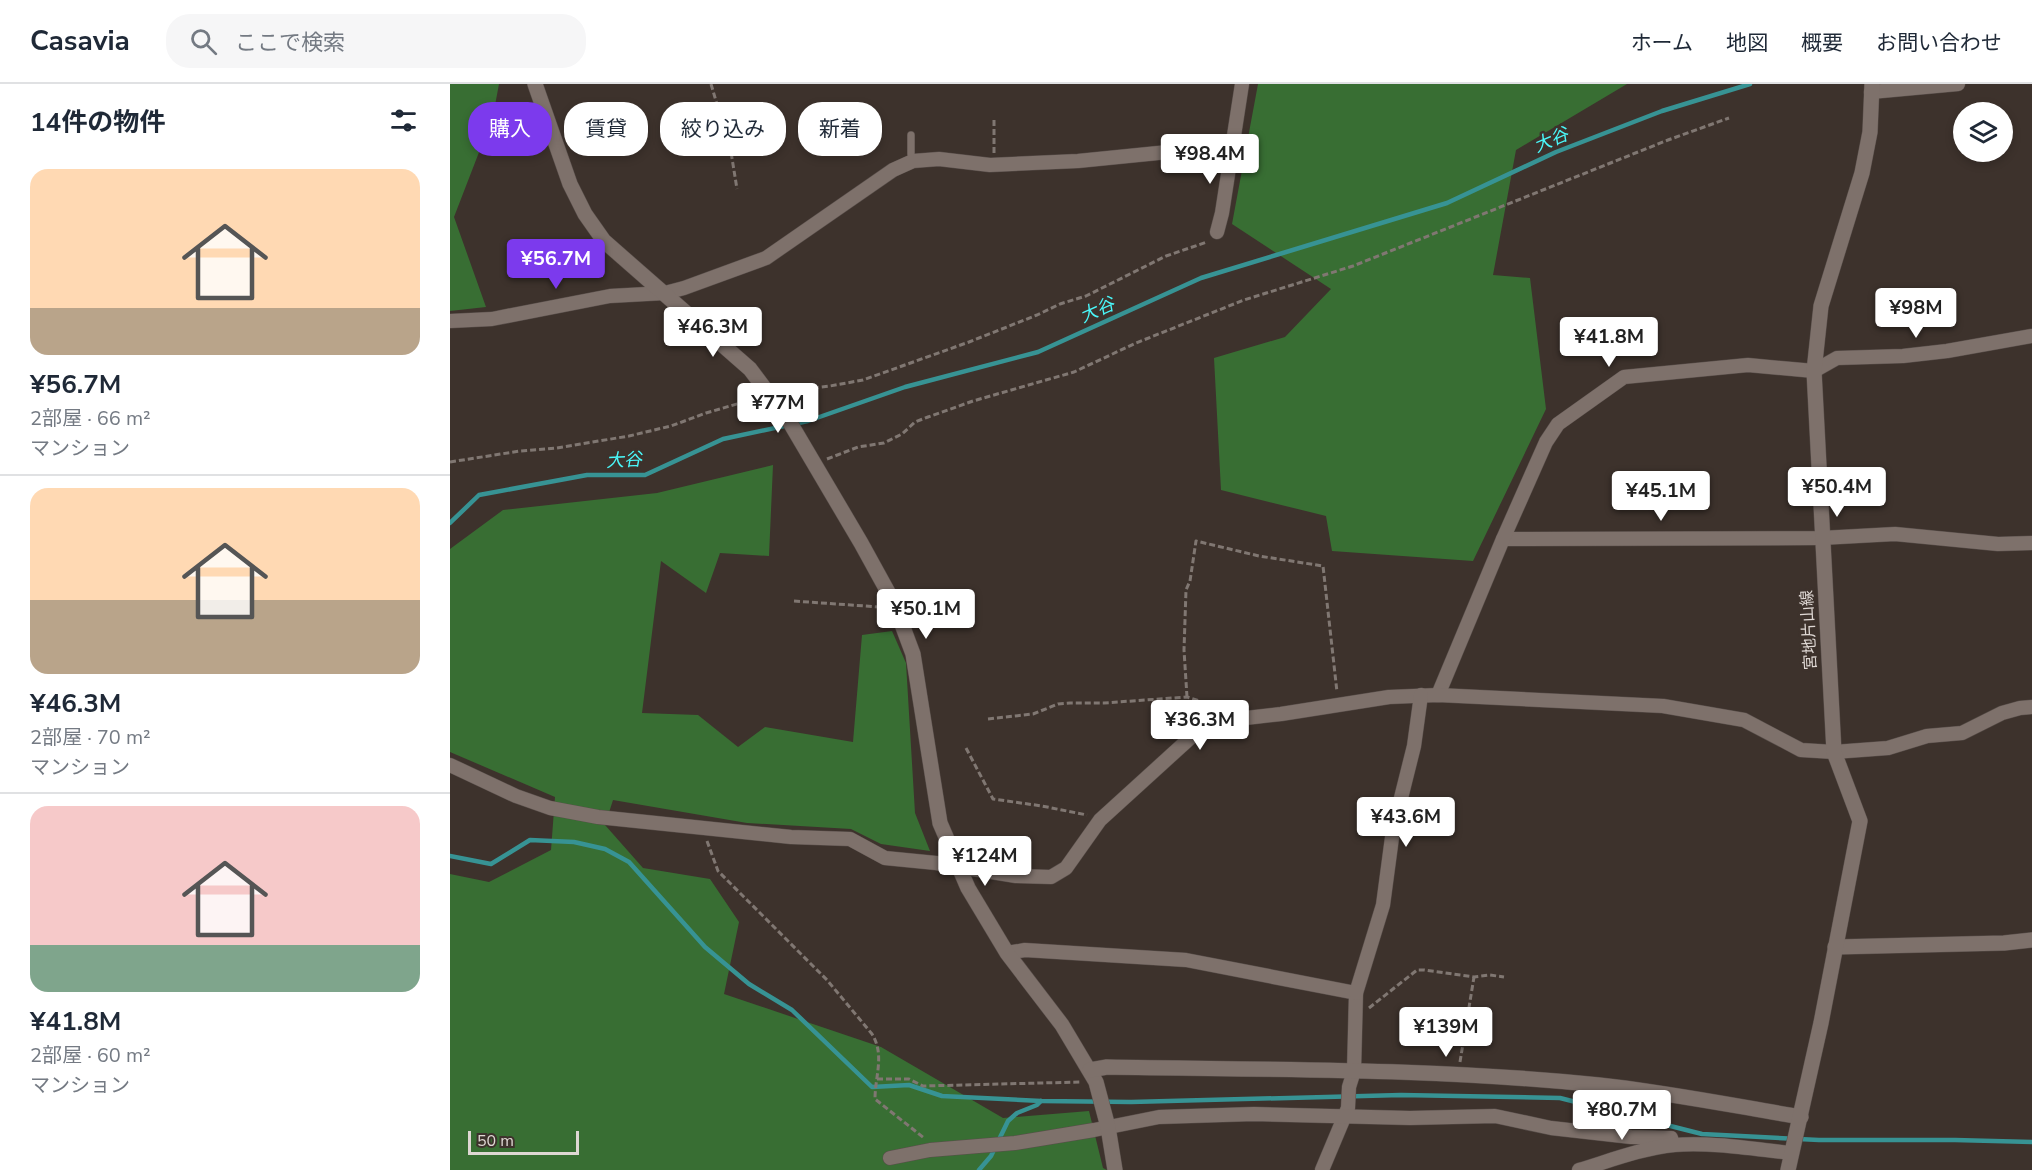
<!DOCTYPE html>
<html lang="ja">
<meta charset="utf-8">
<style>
:root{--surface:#fff;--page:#f6f6f7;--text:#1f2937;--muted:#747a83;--line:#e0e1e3;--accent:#7c3aed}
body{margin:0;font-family:"Nunito Sans","Noto Sans JP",sans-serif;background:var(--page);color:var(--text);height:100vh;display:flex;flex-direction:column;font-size:22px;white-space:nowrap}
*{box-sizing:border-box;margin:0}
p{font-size:20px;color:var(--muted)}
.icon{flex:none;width:33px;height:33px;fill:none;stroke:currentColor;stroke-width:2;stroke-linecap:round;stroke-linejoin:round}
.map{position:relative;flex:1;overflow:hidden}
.details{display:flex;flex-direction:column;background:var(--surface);width:450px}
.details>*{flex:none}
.banner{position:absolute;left:18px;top:18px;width:570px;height:54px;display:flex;gap:12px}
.buttons{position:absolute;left:1503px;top:18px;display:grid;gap:12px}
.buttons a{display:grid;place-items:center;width:60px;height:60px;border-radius:50%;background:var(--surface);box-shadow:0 3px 9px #0003;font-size:30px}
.scale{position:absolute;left:18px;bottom:15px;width:111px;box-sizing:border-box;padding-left:6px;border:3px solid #ded7d3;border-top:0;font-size:16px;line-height:21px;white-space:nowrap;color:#ded7d3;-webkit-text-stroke:4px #3d322c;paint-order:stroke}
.price{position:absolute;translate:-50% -51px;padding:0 14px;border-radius:6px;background:#fff;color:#222;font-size:20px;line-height:39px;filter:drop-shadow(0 2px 3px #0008)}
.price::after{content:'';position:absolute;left:50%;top:36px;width:18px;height:14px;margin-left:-9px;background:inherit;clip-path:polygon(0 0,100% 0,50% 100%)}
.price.active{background:var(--accent);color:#fff}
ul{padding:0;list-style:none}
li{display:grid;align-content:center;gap:12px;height:318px;padding:0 30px}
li+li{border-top:2px solid var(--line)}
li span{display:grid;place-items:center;height:186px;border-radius:18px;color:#555}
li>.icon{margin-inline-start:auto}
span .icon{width:108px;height:108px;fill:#fffc;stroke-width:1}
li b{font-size:26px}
h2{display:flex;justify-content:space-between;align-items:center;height:72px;padding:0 30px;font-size:26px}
.pill{padding:0 21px;border-radius:24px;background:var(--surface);box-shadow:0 3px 9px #0003;font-size:21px;line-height:54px}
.pill.active{background:var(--accent);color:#fff}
header{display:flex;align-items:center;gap:36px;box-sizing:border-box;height:84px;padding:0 30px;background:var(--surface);border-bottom:2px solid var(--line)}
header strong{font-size:28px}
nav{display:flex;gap:33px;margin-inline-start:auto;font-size:21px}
.search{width:420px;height:54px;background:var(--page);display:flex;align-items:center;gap:15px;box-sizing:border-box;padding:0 21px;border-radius:24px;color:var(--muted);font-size:22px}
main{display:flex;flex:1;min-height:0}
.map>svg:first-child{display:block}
</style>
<header>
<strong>Casavia</strong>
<div class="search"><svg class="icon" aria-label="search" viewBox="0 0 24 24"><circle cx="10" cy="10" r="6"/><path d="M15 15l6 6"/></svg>ここで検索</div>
<nav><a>ホーム</a><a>地図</a><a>概要</a><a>お問い合わせ</a></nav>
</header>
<main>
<section class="details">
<h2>14件の物件<svg class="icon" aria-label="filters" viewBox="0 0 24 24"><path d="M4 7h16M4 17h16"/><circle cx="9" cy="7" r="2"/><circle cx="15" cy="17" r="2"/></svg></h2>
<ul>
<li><span style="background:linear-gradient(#ffd9b3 75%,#b9a48a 0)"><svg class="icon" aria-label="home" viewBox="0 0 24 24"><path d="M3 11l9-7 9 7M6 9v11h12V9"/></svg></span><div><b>¥56.7M</b><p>2部屋 · 66 m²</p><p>マンション</p></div></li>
<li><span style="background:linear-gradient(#ffd9b3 60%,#b9a48a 0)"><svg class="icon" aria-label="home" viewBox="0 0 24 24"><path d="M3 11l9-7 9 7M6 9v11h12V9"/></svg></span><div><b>¥46.3M</b><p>2部屋 · 70 m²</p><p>マンション</p></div></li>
<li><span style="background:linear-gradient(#f6c9c9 75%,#7fa58c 0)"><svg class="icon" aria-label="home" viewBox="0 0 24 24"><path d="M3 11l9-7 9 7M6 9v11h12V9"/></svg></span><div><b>¥41.8M</b><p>2部屋 · 60 m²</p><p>マンション</p></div></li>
</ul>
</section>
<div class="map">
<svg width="1582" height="1086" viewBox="0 0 1582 1086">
<rect width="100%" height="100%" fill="#3d322c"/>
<g fill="#386e33">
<polygon points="0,0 49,0 43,32 4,133 36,223 0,227"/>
<polygon points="808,0 1177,0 1066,66 1043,191 1080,194 1096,325 1023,477 882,467 876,432 771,406 764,274 835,253 881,205 782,140"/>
<polygon points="323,381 319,472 270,469 256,509 211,477 192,629 248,631 288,663 315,643 403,658 412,551 442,547 456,579 465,729 480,767 431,760 401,745 297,739 163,716 155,741 193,784 260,795 289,838 274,910 431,963 553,1034 639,1027 653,1084 657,1086 0,1086 0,790 39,798 101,766 105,713 0,668 0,465 53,426 207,409"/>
</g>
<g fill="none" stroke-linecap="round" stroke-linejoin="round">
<g stroke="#379394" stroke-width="4.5">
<polyline points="0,439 29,411 137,391 195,391 273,355 358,337 455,303 588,268 751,194 997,119 1106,68 1212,27 1300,0"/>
<polyline points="0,772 41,780 80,756 124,758 155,765 179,778 255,863 299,900 342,926 422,1003 459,1001 492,1012 591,1017 681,1018 951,1011 1110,1014 1252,1050 1369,1056 1505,1056 1582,1058"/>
<polyline points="529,1086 541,1072 558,1037 567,1029 587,1021 591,1017"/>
</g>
<defs>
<polyline id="service" points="461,51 461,70 463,77"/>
<g id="minor">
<polyline points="1421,8 1508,0"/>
<polyline points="767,148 772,129 792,0"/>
<polyline points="0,237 42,235 160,212 215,209 234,204 316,174 443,86 463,77 489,75 540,81 628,77 758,64 782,59"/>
<polyline points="1053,455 1371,454 1445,450 1548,460 1582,459"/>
<polyline points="988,611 1053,455 1096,358 1108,340 1174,293 1298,281 1364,287 1387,274 1453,272 1497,267 1582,252"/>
<polyline points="0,681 66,712 100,724 148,733 341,753 400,755 435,774 486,779 566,792 601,793 616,784 650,736 750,645 770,637 831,630 939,613 988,611 1213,622 1294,636 1351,666 1384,668 1438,664 1477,652 1512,649 1552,629 1570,624 1582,623"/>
<polyline points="557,869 575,866 736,876 906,909 904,987 899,1003 898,1024 872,1086"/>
<polyline points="906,909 933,821 943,746 964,662 971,611"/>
<polyline points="440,1074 480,1066 565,1059 644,1046 709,1033 804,1030 960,1034 1045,1032 1101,1044 1181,1053 1221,1054 1223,1061"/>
<path d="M1129,1086C1159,1077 1193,1064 1224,1061C1262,1058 1303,1065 1341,1069"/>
</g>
<g id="tertiary">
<polyline points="85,0 120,100 135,130 154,157 300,285 318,309 329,320 411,459 444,519 463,570 490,739 518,804 557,869 612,941 646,998 658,1043 665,1086"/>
<polyline points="1385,863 1554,859 1582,856"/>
<path d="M640,986L657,983C821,986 986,984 1149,1001C1215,1008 1285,1022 1351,1033"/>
</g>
<polyline id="secondary" points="1338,1086 1371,939 1410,737 1384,668 1364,287 1371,222 1412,89 1420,48 1422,0"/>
</defs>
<use href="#service" stroke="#584e4a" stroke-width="8"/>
<use href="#minor" stroke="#584e4a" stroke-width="15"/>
<use href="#tertiary" stroke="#584e4a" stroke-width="16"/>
<use href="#secondary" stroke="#584e4a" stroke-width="16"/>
<g stroke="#807772" stroke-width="3" stroke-dasharray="6 3" stroke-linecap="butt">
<polyline points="261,0 281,68 287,105"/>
<polyline points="544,69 544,35"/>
<polyline points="336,307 380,302 413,296 519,258 587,231 610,220 636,212 716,172 757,158"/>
<polyline points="377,375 408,363 434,359 452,350 465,338 478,333 523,317 624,288 686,259 794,216 903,182 1218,56 1279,34"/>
<polyline points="0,378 70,367 107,364 179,352 221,342 256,329 304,315"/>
<polyline points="344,517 429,523"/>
<polyline points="737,613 734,566 736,506 740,497 746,457 809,472 873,482 887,608"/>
<polyline points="538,635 583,630 608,620 620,619 654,619 737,613 769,623"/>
<polyline points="516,664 543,715 592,722 637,731"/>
<path d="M257,757L268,787L377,896L422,950C435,971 425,992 425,1015L474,1054"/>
<polyline points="919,924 967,886 974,886 1024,893 1040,891 1054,893"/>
<polyline points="1010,978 1024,893"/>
<polyline points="427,995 459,995 473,1002 630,998"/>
</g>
<use href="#service" stroke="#7e716b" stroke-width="7"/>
<use href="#minor" stroke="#7e716b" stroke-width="14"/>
<use href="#tertiary" stroke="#7e716b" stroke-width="15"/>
<use href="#secondary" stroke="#7e716b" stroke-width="15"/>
</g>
<g text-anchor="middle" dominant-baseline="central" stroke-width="5" stroke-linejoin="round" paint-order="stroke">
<g font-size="16" fill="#ded7d3" stroke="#3d322c">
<text transform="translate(1359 546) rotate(-93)">宮地片山線</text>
</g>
<g font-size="18" font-style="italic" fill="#4af8fa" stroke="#3d322c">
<text transform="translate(1101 56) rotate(-23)">大谷</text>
<text transform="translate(647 226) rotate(-24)">大谷</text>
<text transform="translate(174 376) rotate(-3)">大谷</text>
</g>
</g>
</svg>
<div class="buttons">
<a><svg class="icon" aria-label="layers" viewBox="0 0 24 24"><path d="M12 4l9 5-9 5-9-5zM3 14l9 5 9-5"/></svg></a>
</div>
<div class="scale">50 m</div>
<b class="price" style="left:760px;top:101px">¥98.4M</b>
<b class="price active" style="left:106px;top:206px">¥56.7M</b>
<b class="price" style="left:1466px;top:255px">¥98M</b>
<b class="price" style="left:263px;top:274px">¥46.3M</b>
<b class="price" style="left:1159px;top:284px">¥41.8M</b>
<b class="price" style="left:328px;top:350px">¥77M</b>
<b class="price" style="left:1387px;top:434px">¥50.4M</b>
<b class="price" style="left:1211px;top:438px">¥45.1M</b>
<b class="price" style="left:476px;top:556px">¥50.1M</b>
<b class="price" style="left:750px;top:667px">¥36.3M</b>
<b class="price" style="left:956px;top:764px">¥43.6M</b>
<b class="price" style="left:535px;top:803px">¥124M</b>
<b class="price" style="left:996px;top:974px">¥139M</b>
<b class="price" style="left:1172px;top:1057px">¥80.7M</b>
<div class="banner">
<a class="pill active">購入</a>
<a class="pill">賃貸</a>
<a class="pill">絞り込み</a>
<a class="pill">新着</a>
</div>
</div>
</main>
